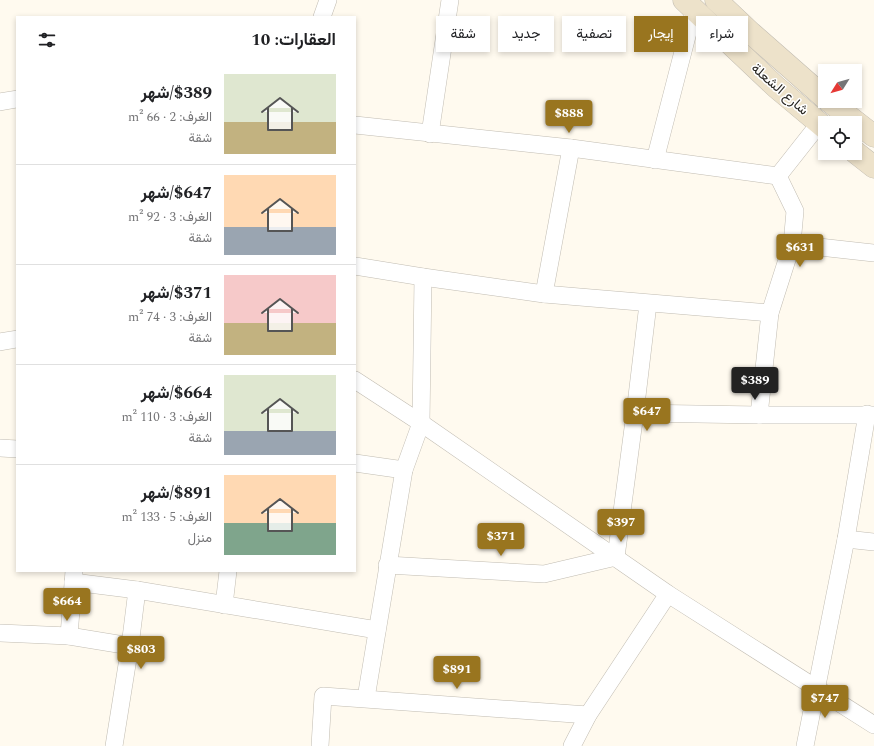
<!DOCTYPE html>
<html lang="ar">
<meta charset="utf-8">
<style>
:root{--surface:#fff;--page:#f6f6f6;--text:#202124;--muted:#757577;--line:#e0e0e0;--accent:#99751f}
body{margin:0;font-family:Spectral,Vazirmatn,serif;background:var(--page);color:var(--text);direction:rtl;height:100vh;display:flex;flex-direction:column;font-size:15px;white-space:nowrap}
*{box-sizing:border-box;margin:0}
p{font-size:13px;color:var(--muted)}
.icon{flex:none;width:22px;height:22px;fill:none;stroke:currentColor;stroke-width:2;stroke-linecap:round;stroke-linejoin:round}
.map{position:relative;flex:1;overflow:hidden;direction:ltr}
.details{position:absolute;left:16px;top:16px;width:340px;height:556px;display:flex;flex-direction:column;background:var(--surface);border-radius:0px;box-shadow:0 2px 6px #0003;direction:rtl}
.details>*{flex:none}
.top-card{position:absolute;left:368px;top:16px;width:380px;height:36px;direction:rtl;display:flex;gap:8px}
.needle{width:26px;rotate:233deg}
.fabs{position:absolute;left:818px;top:64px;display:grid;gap:8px}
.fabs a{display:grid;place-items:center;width:44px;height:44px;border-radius:0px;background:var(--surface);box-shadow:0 2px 6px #0003;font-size:20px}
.price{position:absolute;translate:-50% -34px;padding:0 9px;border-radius:4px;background:var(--accent);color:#fff;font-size:13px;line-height:26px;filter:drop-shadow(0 1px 2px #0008)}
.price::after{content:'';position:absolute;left:50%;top:24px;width:12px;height:9px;margin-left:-6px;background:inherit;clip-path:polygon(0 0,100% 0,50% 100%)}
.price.selected{background:#222;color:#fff}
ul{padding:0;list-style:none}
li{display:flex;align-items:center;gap:12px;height:100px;padding:0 20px}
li+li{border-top:1px solid var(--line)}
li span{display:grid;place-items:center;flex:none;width:112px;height:80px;border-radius:0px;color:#555}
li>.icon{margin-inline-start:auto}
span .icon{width:48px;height:48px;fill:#fffc;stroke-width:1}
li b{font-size:17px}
h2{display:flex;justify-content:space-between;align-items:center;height:48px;padding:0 20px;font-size:17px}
.pill{padding:0 14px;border-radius:0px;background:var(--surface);box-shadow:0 2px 6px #0003;font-size:14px;line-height:36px}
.pill.selected{background:var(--accent);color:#fff}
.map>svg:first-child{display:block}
</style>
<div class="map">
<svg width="874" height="746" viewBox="0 0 874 746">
<rect width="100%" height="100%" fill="#fffaef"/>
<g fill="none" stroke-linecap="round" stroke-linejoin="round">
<defs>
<g id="minor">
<polyline points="322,17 328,0"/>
<polyline points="0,102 17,99"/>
<polyline points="355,125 571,148 778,176"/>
<polyline points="430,134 450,0"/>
<polyline points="655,160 694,9"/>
<polyline points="792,244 874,253"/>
<polyline points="355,266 423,277 544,294 770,313"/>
<polyline points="544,294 571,148"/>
<polyline points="0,342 17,339"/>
<polyline points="355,380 421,423 668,594 874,725"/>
<polyline points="635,413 759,415 874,415"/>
<polyline points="759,415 770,313 792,244 795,211 778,176 819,124"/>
<polyline points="0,448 17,449"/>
<polyline points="355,463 404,470"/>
<polyline points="846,539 874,542"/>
<polyline points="387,565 544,574 616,557 635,413 648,304"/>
<polyline points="73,582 137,590 377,630"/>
<polyline points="224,605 228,571"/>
<polyline points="0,633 69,636 130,646"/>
<polyline points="69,636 74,571"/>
<polyline points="366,698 404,470 421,423 423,277"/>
<polyline points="114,746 130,646 137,590"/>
<polyline points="320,746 323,696 588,715"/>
<polyline points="572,746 588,715 668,594"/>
<polyline points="805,746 846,539 867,414"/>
</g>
<g id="secondary">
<polyline points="684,0 776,87 825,128"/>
<polyline points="716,0 751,33 825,98"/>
<polyline points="829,101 874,136"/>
<polyline points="855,152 874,167"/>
</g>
</defs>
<use href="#minor" stroke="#c1bcb2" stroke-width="18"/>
<use href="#secondary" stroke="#c1bcb2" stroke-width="23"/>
<use href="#minor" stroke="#fff" stroke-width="17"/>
<use href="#secondary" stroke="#ede2ca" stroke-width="22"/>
</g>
<g text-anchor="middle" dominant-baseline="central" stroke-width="3" stroke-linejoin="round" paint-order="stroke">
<g font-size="14" fill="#272521" stroke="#fff">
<text transform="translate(780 89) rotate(41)">شارع الشعلة</text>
</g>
</g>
</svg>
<div class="fabs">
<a><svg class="needle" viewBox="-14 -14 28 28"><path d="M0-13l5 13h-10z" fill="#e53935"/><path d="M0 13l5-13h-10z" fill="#757577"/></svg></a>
<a><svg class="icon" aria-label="locate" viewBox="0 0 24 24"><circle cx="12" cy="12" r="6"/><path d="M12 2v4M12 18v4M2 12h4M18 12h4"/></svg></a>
</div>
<b class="price" style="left:569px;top:134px">$888</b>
<b class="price" style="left:800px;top:268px">$631</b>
<b class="price selected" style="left:755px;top:401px">$389</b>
<b class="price" style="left:647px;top:432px">$647</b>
<b class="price" style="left:621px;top:543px">$397</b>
<b class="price" style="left:501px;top:557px">$371</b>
<b class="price" style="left:67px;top:622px">$664</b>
<b class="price" style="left:141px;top:670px">$803</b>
<b class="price" style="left:457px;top:690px">$891</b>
<b class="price" style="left:825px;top:719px">$747</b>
<div class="top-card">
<a class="pill">شراء</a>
<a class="pill selected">إيجار</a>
<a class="pill">تصفية</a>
<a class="pill">جديد</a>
<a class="pill">شقة</a>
</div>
<section class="details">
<h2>العقارات: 10<svg class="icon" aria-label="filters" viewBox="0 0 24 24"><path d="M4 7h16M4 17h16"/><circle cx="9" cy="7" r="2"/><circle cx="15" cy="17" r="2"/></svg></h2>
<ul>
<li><span style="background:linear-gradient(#dfe7d0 60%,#c2b280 0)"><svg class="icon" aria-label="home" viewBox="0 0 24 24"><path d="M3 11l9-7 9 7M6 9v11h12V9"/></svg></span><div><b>$389/شهر</b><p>الغرف: 2 · 66 m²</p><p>شقة</p></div></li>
<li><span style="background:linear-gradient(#ffd9b3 65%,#9aa5b1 0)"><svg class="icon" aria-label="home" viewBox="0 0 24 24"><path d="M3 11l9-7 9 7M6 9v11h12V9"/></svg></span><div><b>$647/شهر</b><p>الغرف: 3 · 92 m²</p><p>شقة</p></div></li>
<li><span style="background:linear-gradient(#f6c9c9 60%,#c2b280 0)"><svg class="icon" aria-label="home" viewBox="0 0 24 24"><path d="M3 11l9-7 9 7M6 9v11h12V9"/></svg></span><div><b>$371/شهر</b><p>الغرف: 3 · 74 m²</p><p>شقة</p></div></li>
<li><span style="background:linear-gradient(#dfe7d0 70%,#9aa5b1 0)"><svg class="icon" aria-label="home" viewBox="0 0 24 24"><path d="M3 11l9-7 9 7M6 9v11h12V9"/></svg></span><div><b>$664/شهر</b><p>الغرف: 3 · 110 m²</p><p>شقة</p></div></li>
<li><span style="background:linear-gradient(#ffd9b3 60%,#7fa58c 0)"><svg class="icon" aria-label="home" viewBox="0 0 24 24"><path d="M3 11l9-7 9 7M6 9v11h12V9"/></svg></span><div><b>$891/شهر</b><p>الغرف: 5 · 133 m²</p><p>منزل</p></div></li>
</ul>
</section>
</div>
